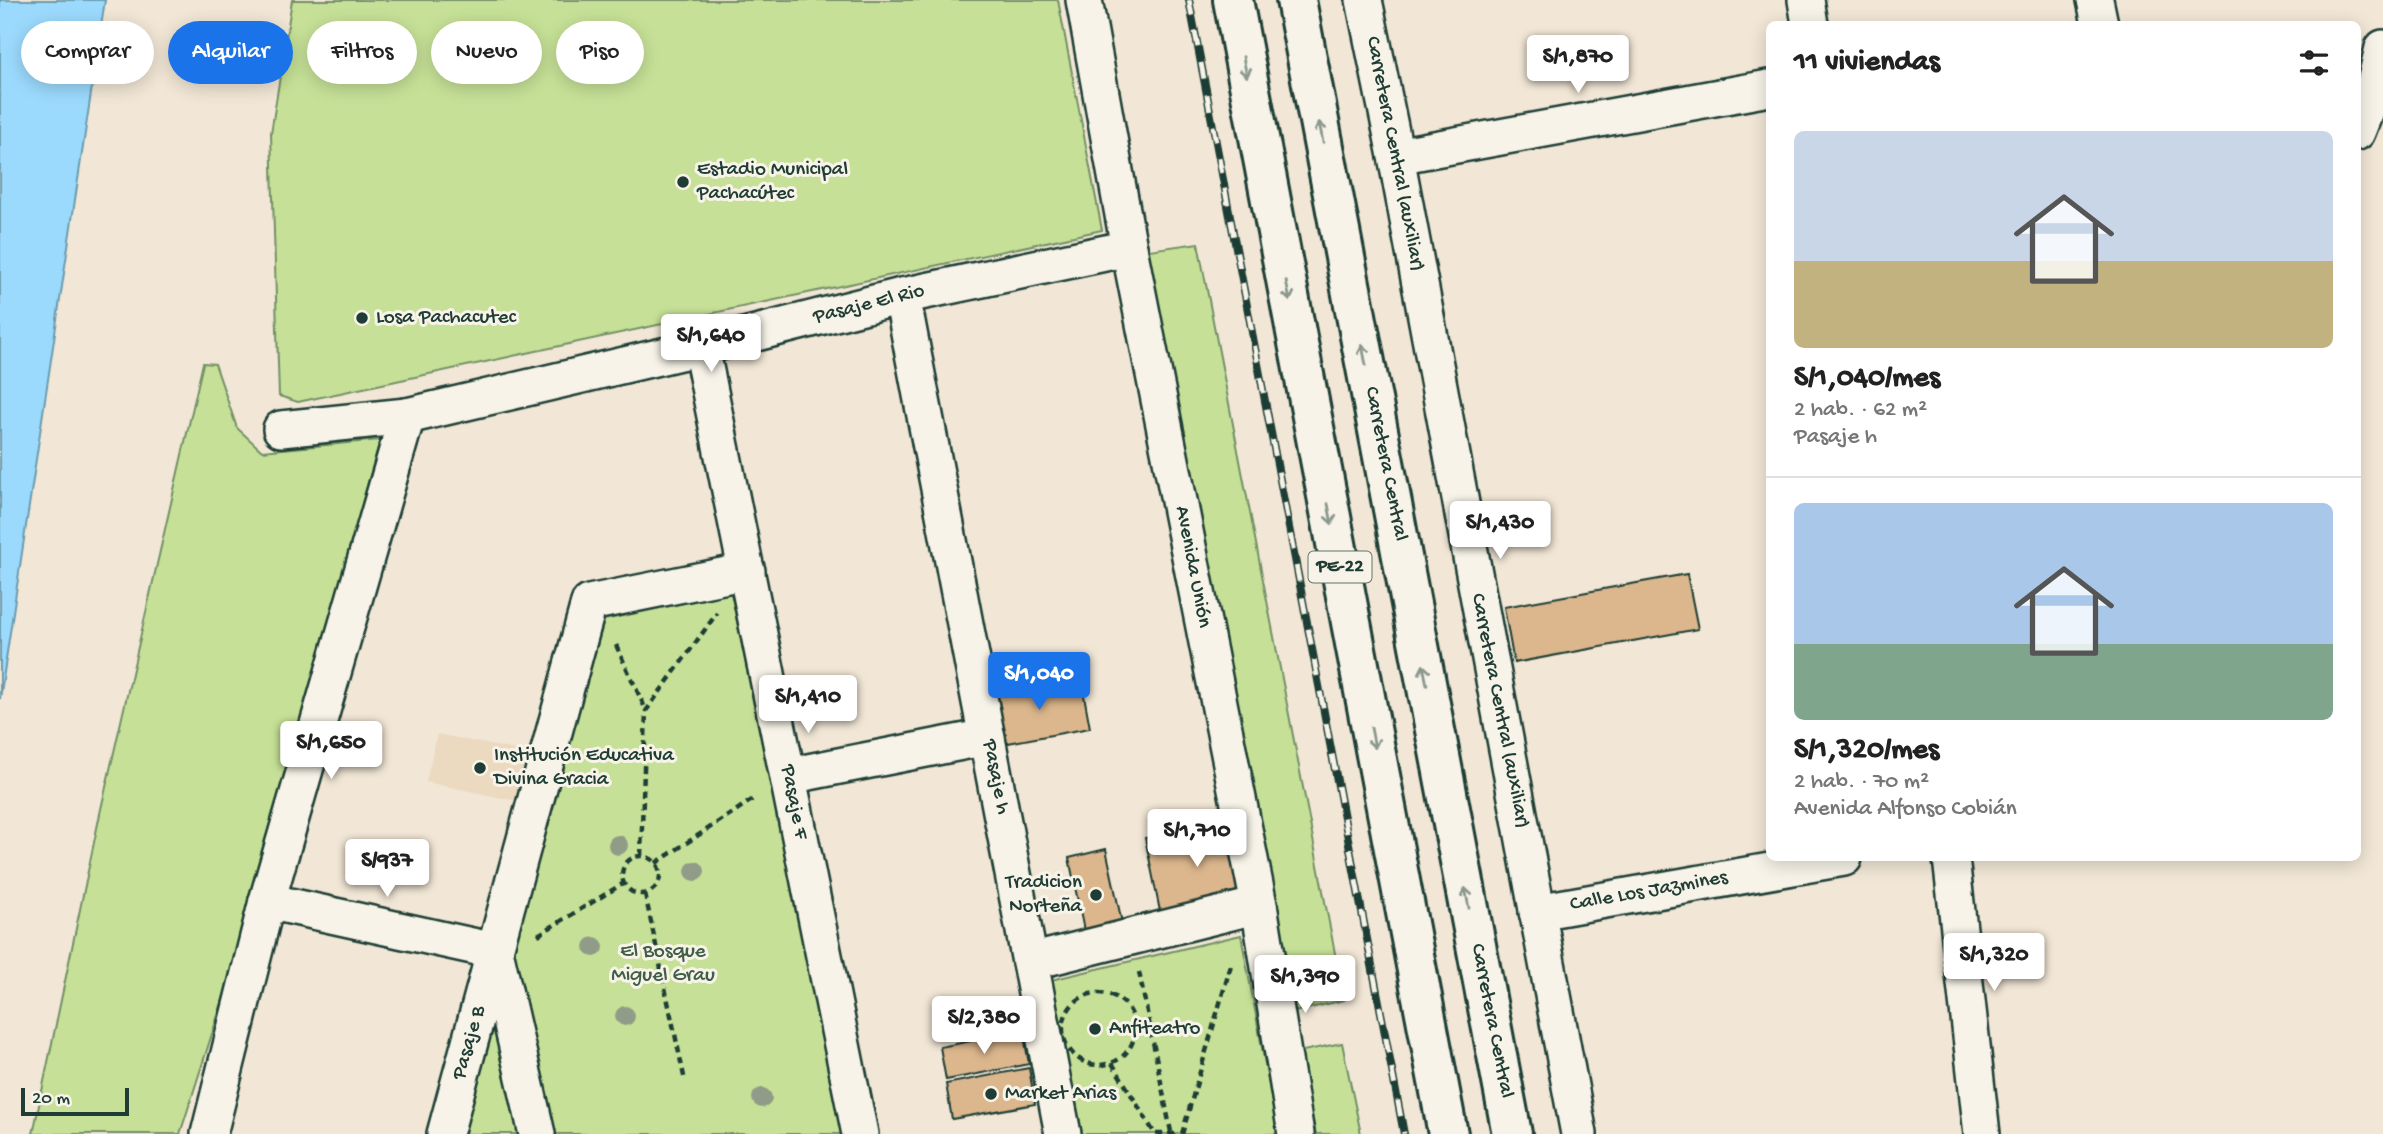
<!DOCTYPE html>
<html lang="es">
<meta charset="utf-8">
<style>
:root{--surface:#fff;--page:#f2f2f2;--text:#222;--muted:#767676;--line:#e0e0e0;--accent:#1a73e8}
body{margin:0;font-family:"Gochi Hand",sans-serif;background:var(--page);color:var(--text);height:100vh;display:flex;flex-direction:column;font-size:26px;white-space:nowrap}
*{box-sizing:border-box;margin:0}
p{font-size:23px;color:var(--muted)}
.icon{flex:none;width:38px;height:38px;fill:none;stroke:currentColor;stroke-width:2;stroke-linecap:round;stroke-linejoin:round}
.map{position:relative;flex:1;overflow:hidden}
.sheet{position:absolute;left:1766px;top:21px;width:595px;height:840px;display:flex;flex-direction:column;background:var(--surface);border-radius:10px;box-shadow:0 4px 18px #0003}
.sheet>*{flex:none}
.banner{position:absolute;left:21px;top:21px;width:665px;height:63px;display:flex;gap:14px}
.scale{position:absolute;left:21px;bottom:18px;width:108px;box-sizing:border-box;padding-left:7px;border:4px solid #1f3d34;border-top:0;font-size:19px;line-height:24px;white-space:nowrap;color:#1f3d34;-webkit-text-stroke:5px #f7f3e8;paint-order:stroke}
.price{position:absolute;translate:-50% -60px;padding:0 16px;border-radius:7px;background:#fff;color:#222;font-size:23px;line-height:46px;filter:drop-shadow(0 2px 4px #0008)}
.price::after{content:'';position:absolute;left:50%;top:42px;width:21px;height:16px;margin-left:-10px;background:inherit;clip-path:polygon(0 0,100% 0,50% 100%)}
.price.current{background:var(--accent);color:#fff}
ul{padding:0;list-style:none}
li{display:grid;align-content:center;gap:14px;height:371px;padding:0 28px}
li+li{border-top:2px solid var(--line)}
li span{display:grid;place-items:center;height:217px;border-radius:10px;color:#555}
li>.icon{margin-inline-start:auto}
span .icon{width:126px;height:126px;fill:#fffc;stroke-width:1}
li b{font-size:30px}
h2{display:flex;justify-content:space-between;align-items:center;height:84px;padding:0 28px;font-size:30px}
.pill{padding:0 24px;border-radius:32px;background:var(--surface);box-shadow:0 4px 18px #0003;font-size:24px;line-height:63px}
.pill.current{background:var(--accent);color:#fff}
.map>svg:first-child{display:block}
</style>
<div class="map">
<svg width="2383" height="1134" viewBox="0 0 2383 1134">
<rect width="100%" height="100%" fill="#f2e7d6"/>
<filter id="ink" filterUnits="userSpaceOnUse"><feTurbulence type="fractalNoise" baseFrequency=".0143" numOctaves="2"/><feDisplacementMap in="SourceGraphic" scale="14" xChannelSelector="R" yChannelSelector="G"/><feConvolveMatrix kernelMatrix="1 2 1 2 8 2 1 2 1" color-interpolation-filters="sRGB"/></filter>
<g filter="url(#ink)">
<polygon fill="#ebd9c0" points="437,734 535,754 522,802 426,782"/>
<g fill="#c6e197" stroke="#728f66" stroke-width="2">
<polygon points="292,0 1058,0 1102,230 298,402 279,396 271,133"/>
<polygon points="1198,243 1344,1000 1290,1013 1142,251"/>
<polygon points="203,363 215,364 237,428 262,451 380,440 226,990 180,1134 33,1134 101,809"/>
<polygon points="731,593 845,1134 555,1134 513,950 604,620"/>
<polygon points="1241,935 1278,1134 1082,1134 1051,980"/>
<polygon points="493,1002 525,1134 454,1134"/>
<polygon points="1342,1043 1361,1134 1316,1134 1298,1052"/>
</g>
<polygon fill="#9cdafd" stroke="#6a9bad" stroke-width="2" points="0,0 105,0 0,699"/>
<g fill="#dcb78d" stroke="#1f3d34" stroke-width="2">
<polygon points="1687,574 1698,629 1514,663 1504,607"/>
<polygon points="1081,679 1090,728 997,745 988,697"/>
<polygon points="1233,818 1249,900 1162,921 1145,838"/>
<polygon points="1106,849 1124,932 1086,940 1069,858"/>
<polygon points="1023,1031 1029,1064 946,1080 940,1047"/>
<polygon points="1029,1068 1035,1104 952,1119 946,1084"/>
</g>
<g fill="none" stroke-linecap="round" stroke-linejoin="round">
<defs>
<g id="street">
<polyline points="1084,0 1129,248 1259,905 1296,1134"/>
<polyline points="1364,0 1396,156 1579,1134"/>
<polyline points="1806,0 1810,24"/>
<polyline points="2095,0 2100,24"/>
<polyline points="2357,132 2373,92 2383,48"/>
<polyline points="1396,156 1769,88"/>
<polyline points="902,296 1063,1134"/>
<polyline points="701,347 860,1134"/>
<polyline points="281,429 407,416 701,347 902,296 1129,248"/>
<polyline points="788,776 987,737"/>
<polyline points="1951,858 1982,1134"/>
<polyline points="267,901 495,951"/>
<polyline points="1537,912 1844,858"/>
<polyline points="496,955 537,1134"/>
<polyline points="1030,962 1259,905"/>
<polyline points="209,1134 267,901 407,416"/>
<polyline points="445,1134 589,603 747,571"/>
</g>
<g id="highway">
<polyline points="1233,0 1448,1134"/>
<polyline points="1296,0 1512,1134"/>
</g>
</defs>
<use href="#street" stroke="#1f3d34" stroke-width="40"/>
<use href="#highway" stroke="#1f3d34" stroke-width="44"/>
<g stroke="#1f3d34" stroke-width="4.5" stroke-dasharray="7 5" stroke-linecap="butt">
<polyline points="616,645 646,710"/>
<polyline points="641,856 646,711 717,613"/>
<circle cx="641" cy="875" r="19"/>
<polyline points="656,863 755,798"/>
<polyline points="645,894 685,1081"/>
<polyline points="538,935 624,883"/>
<polyline points="1139,972 1171,1132"/>
<circle cx="1099" cy="1029" r="36"/>
<polyline points="1112,1063 1155,1134"/>
<polyline points="1156,1134 1177,1134"/>
<polyline points="1182,1134 1231,965"/>
</g>
<use href="#street" stroke="#f7f3e8" stroke-width="35"/>
<use href="#highway" stroke="#f7f3e8" stroke-width="38"/>
<defs>
<polyline id="rail" points="1189,0 1404,1134"/>
</defs>
<use href="#rail" stroke="#1f3d34" stroke-width="8"/>
<use href="#rail" stroke="#f7f3e8" stroke-width="5" stroke-dasharray="16" stroke-linecap="butt"/>
</g>
<g fill="#909c88">
<circle cx="618" cy="845" r="10"/>
<circle cx="695" cy="871" r="10"/>
<circle cx="594" cy="947" r="10"/>
<circle cx="625" cy="1016" r="10"/>
<circle cx="762" cy="1098" r="10"/>
</g>
<defs><path id="oneway-shaft" d="M-6 0H5M1.5-3L5.5 0L1.5 3" fill="none" stroke-width="1.6" stroke-linecap="round" stroke-linejoin="round" transform="scale(1.75)"/></defs>
<g stroke="#8b988e">
<use href="#oneway-shaft" transform="translate(1245 67) rotate(79)"/>
<use href="#oneway-shaft" transform="translate(1321 132) rotate(-101)"/>
<use href="#oneway-shaft" transform="translate(1288 291) rotate(79)"/>
<use href="#oneway-shaft" transform="translate(1364 355) rotate(-101)"/>
<use href="#oneway-shaft" transform="translate(1330 514) rotate(79)"/>
<use href="#oneway-shaft" transform="translate(1425 675) rotate(-101)"/>
<use href="#oneway-shaft" transform="translate(1373 738) rotate(79)"/>
<use href="#oneway-shaft" transform="translate(1467 898) rotate(-101)"/>
</g>
</g>
<g fill="#1f3d34" stroke="#f7f3e8" stroke-width="2.5">
<circle cx="683" cy="182" r="7"/>
<circle cx="362" cy="318" r="7"/>
<circle cx="480" cy="768" r="7"/>
<circle cx="1096" cy="895" r="7"/>
<circle cx="1095" cy="1029" r="7"/>
<circle cx="991" cy="1094" r="7"/>
</g>
<g text-anchor="middle" dominant-baseline="central" stroke-width="6" stroke-linejoin="round" paint-order="stroke">
<rect fill="#f7f3e8" stroke="#60746a" stroke-width="2" x="1308.5" y="551.5" width="63" height="31" rx="5"/>
<g font-size="19" font-weight="bold" fill="#1f3d34">
<text x="1340" y="567">PE-22</text>
</g>
<g font-size="21" fill="#1f3d34" stroke="#f7f3e8">
<text transform="translate(1394 154) rotate(79)">Carretera Central (auxiliar)</text>
<text transform="translate(869 305) rotate(-14)">Pasaje El Rio</text>
<text transform="translate(1385 464) rotate(79)">Carretera Central</text>
<text transform="translate(1192 567) rotate(79)">Avenida Unión</text>
<text transform="translate(1499 711) rotate(79)">Carretera Central (auxiliar)</text>
<text transform="translate(995 777) rotate(79)">Pasaje h</text>
<text transform="translate(793 802) rotate(79)">Pasaje F</text>
<text transform="translate(1649 892) rotate(-10)">Calle Los Jazmines</text>
<text transform="translate(1491 1021) rotate(79)">Carretera Central</text>
<text transform="translate(470 1043) rotate(-74)">Pasaje B</text>
</g>
<g font-size="21" fill="#1f3d34" stroke="#f7f3e8" text-anchor="start">
<text x="697" y="170">Estadio Municipal<tspan x="697" dy="24">Pachacútec</tspan></text>
<text x="376" y="318">Losa Pachacutec</text>
<text x="494" y="756">Institución Educativa<tspan x="494" dy="24">Divina Gracia</tspan></text>
<text x="1082" y="883" text-anchor="end">Tradicion<tspan x="1082" dy="24">Norteña</tspan></text>
<text x="1109" y="1029">Anfiteatro</text>
<text x="1005" y="1094">Market Arias</text>
</g>
<g font-size="21" fill="#405e48" stroke="#f7f3e8">
<text x="663" y="952">El Bosque<tspan x="663" dy="24">Miguel Grau</tspan></text>
</g>
</g>
</svg>
<div class="scale">20 m</div>
<b class="price" style="left:1578px;top:95px">S/1,870</b>
<b class="price" style="left:711px;top:374px">S/1,640</b>
<b class="price" style="left:1500px;top:561px">S/1,430</b>
<b class="price current" style="left:1039px;top:712px">S/1,040</b>
<b class="price" style="left:808px;top:735px">S/1,410</b>
<b class="price" style="left:331px;top:781px">S/1,650</b>
<b class="price" style="left:1197px;top:869px">S/1,710</b>
<b class="price" style="left:387px;top:899px">S/937</b>
<b class="price" style="left:1994px;top:993px">S/1,320</b>
<b class="price" style="left:1305px;top:1015px">S/1,390</b>
<b class="price" style="left:984px;top:1056px">S/2,380</b>
<div class="banner">
<a class="pill">Comprar</a>
<a class="pill current">Alquilar</a>
<a class="pill">Filtros</a>
<a class="pill">Nuevo</a>
<a class="pill">Piso</a>
</div>
<section class="sheet">
<h2>11 viviendas<svg class="icon" aria-label="filters" viewBox="0 0 24 24"><path d="M4 7h16M4 17h16"/><circle cx="9" cy="7" r="2"/><circle cx="15" cy="17" r="2"/></svg></h2>
<ul>
<li><span style="background:linear-gradient(#c9d6e8 60%,#c2b280 0)"><svg class="icon" aria-label="home" viewBox="0 0 24 24"><path d="M3 11l9-7 9 7M6 9v11h12V9"/></svg></span><div><b>S/1,040/mes</b><p>2 hab. · 62 m²</p><p>Pasaje h</p></div></li>
<li><span style="background:linear-gradient(#a9c7e8 65%,#7fa58c 0)"><svg class="icon" aria-label="home" viewBox="0 0 24 24"><path d="M3 11l9-7 9 7M6 9v11h12V9"/></svg></span><div><b>S/1,320/mes</b><p>2 hab. · 70 m²</p><p>Avenida Alfonso Cobián</p></div></li>
</ul>
</section>
</div>
